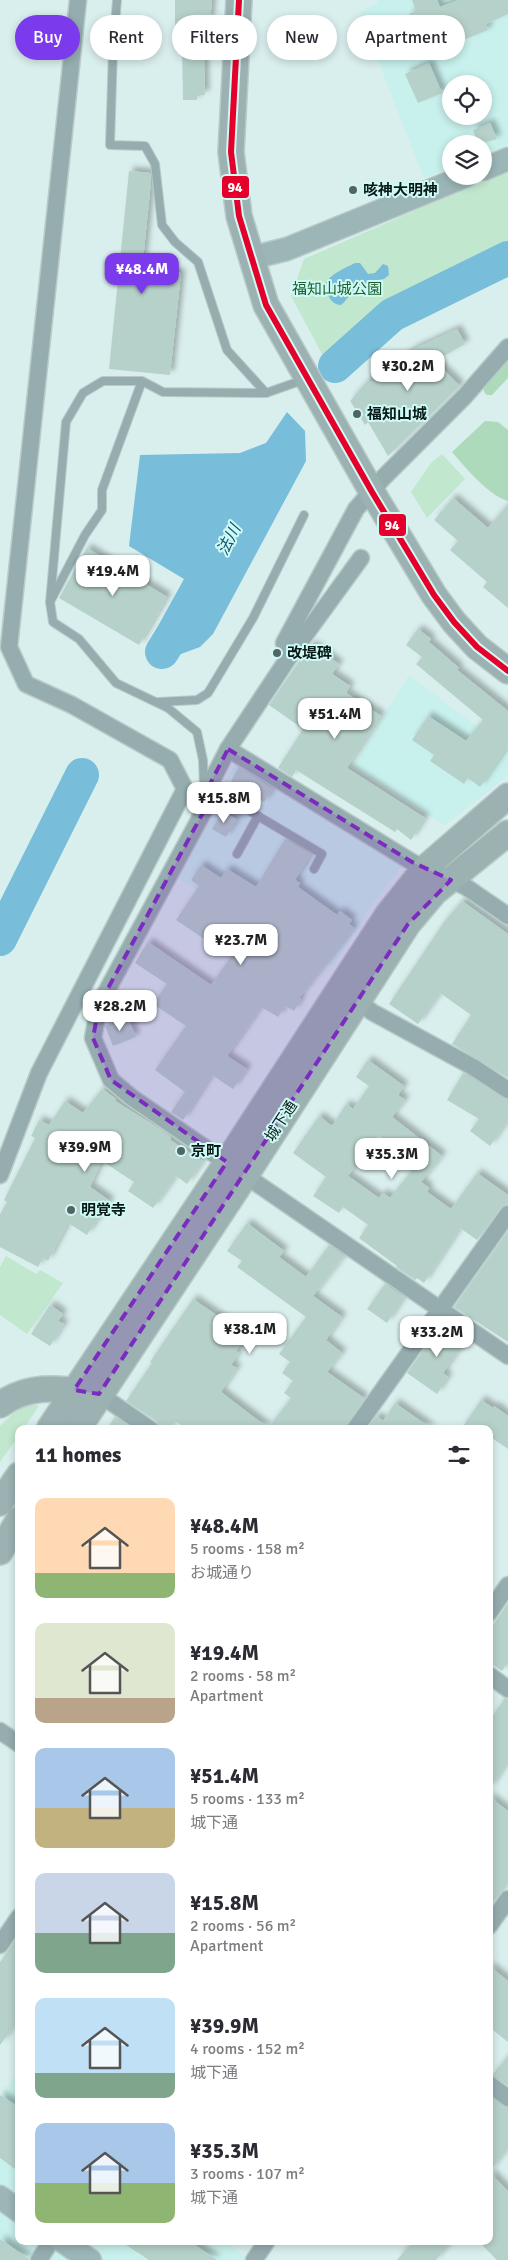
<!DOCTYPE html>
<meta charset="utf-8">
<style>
:root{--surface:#fff;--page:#f2f2f3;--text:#2b2b33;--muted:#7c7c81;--accent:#7c3aed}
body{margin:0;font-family:Signika,"Noto Sans JP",sans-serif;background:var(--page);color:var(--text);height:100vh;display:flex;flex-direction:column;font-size:19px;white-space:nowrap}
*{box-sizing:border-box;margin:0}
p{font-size:16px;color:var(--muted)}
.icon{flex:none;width:28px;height:28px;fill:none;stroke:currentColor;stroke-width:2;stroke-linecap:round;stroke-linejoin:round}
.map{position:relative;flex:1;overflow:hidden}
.side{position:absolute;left:15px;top:1425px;width:478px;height:820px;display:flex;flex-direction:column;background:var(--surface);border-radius:10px;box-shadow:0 2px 8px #0003}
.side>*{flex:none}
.banner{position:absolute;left:15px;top:15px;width:479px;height:45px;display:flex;gap:10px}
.fabs{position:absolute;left:442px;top:75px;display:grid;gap:10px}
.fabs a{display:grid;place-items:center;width:50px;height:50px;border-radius:50%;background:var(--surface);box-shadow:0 2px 8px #0003;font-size:25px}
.price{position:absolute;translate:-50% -42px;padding:0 11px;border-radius:10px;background:#fff;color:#222;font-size:16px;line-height:32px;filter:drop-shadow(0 1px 2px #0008)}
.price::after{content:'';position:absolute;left:50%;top:30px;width:15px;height:11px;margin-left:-8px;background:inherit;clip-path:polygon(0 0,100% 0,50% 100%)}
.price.selected{background:var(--accent);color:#fff}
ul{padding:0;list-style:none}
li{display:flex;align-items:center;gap:15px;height:125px;padding:0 20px}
li span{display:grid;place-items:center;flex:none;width:140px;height:100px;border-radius:10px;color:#555}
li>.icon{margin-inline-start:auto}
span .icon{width:60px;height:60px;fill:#fffc;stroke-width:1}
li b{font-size:21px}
h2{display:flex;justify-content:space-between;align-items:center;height:60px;padding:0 20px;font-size:21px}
.tag{padding:0 18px;border-radius:22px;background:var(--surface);box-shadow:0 2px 8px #0003;font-size:18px;line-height:45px}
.tag.selected{background:var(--accent);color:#fff}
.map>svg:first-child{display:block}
</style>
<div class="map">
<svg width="508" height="2260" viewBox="0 0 508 2260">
<defs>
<filter id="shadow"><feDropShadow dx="4.5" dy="-4.5" stdDeviation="2.5" flood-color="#0004"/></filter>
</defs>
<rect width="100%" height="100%" fill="#d9efed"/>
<g fill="#c8f0ec" fill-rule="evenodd">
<path d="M377,0H508V145L484,155V144H451V168L424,178L359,12L378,3ZM451,84H484V116H451Z"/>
<polygon points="409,675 508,750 508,774 505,778 445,825 353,766"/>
<polygon points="237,759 404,863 371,906 332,967 277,927 270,935 176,877"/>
<polygon points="13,2078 19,2083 19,2241 224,2241 250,2260 0,2260 0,2097"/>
</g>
<g fill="#c2e7cf">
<polygon points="508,170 508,243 370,315 342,337 323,356 291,296 304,259"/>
<polygon points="442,454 465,479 427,518 411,492 431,463"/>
<polygon points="6,1256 36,1274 40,1270 63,1283 27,1334 0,1315 0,1267"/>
<polygon points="33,1404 39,1406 23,1429 19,1429 19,1435 0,1462 0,1426 17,1409"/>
</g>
<g fill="#acdaba">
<polygon points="508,359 508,378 492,395 487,395 484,392 484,387"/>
<path d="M485,421L498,422L508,430V501C489,496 465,467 452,452Z"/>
</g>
<g fill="#78bdd9">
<path d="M355,263H360L368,274L375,273L383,264L388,266L389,275L384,279C372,281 360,284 351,293C347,298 346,301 341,305C329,304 328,294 325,284C330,274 345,268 355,263Z"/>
<polygon points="287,412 305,431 306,461 213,634 200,647 181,654 152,637 184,579 129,546 140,455 240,453 266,443"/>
</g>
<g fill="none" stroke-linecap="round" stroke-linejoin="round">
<g stroke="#78bdd9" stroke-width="34">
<polyline points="335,366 392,315 508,258"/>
<polyline points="162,652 190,607"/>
<polyline points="0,939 82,775"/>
</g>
</g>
<g fill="#b6d1ca" fill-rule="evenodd" filter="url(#shadow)">
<polygon points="175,0 212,0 210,21 202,21 200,53 204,53 205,95 197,95 197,100 183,100 182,48 175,48"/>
<polygon points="412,0 437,0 440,7 459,0 508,0 508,14 486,24 488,30 463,40 455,19 416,32 409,14 416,11"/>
<polygon points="277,30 311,31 310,49 277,49"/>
<polygon points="429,63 442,93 418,103 405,74"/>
<polygon points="490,123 497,139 478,144 473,130"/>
<polygon points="129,171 150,173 151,181 142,270 181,273 170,375 109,369"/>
<polygon points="457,329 465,344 435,361 460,386 388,456 368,422 365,425 350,401 368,380 370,383 412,350"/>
<polygon points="453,498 488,528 508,504 508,608 483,587 487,582 450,550 458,541 434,520"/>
<polygon points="87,548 167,597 139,645 59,598"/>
<polygon points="418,629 431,639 429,642 459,668 457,670 508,711 508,746 480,787 468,778 464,784 430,761 434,755 412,740 428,716 466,741 483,720 416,664 422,657 406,645"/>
<polygon points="311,644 339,664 332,674 350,686 346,693 381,716 347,768 425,818 411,840 397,829 395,832 296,770 292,777 278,768 303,729 269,705"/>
<polygon points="239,767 273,789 264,802 231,781"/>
<polygon points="223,811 237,820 226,837 212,829"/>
<polygon points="285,839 311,854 295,880 300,883 298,887 337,915 340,911 352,920 349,924 354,928 299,998 301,999 294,1011 285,1006 278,1017 261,1007 227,1056 247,1069 233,1089 212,1075 183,1120 171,1112 185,1092 155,1070 186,1026 153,1004 167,984 135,963 148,942 211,985 231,957 176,920 199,886 191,880 201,865 221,878 227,869 256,887"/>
<polygon points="462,901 508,934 508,1078 452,1044 471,1015 440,993 418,1024 389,1004 444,922"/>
<polygon points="128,1018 136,1037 113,1046 105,1026"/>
<path d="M368,1060L404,1086L398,1095L405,1100L392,1117L442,1156L421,1182L429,1188L427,1192L451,1209L477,1173L508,1195V1204L500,1208L477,1240L460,1228L424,1283L417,1278L415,1280L396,1267L397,1266L359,1238L368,1225L343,1207L339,1213L313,1196L326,1177L293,1153L319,1116L332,1126L346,1104L353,1109L369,1086L356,1077ZM378,1135L416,1165L390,1198L383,1193L379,1198L348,1176Z"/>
<polygon points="463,1073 508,1100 508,1120 490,1146 470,1131 479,1119 447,1100"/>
<polygon points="102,1089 116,1099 115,1101 160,1129 171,1137 170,1140 203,1161 187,1184 176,1176 153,1208 128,1191 134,1182 102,1161 90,1187 110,1201 87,1235 68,1223 48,1261 43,1258 38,1267 0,1247 0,1214 7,1202 4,1200 35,1138 31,1136 39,1120 49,1125 65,1101 83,1113"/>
<polygon points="247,1223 284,1251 279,1257 306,1277 329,1245 344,1256 313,1296 342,1317 326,1340 342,1353 327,1372 364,1398 345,1429 187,1429 175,1421 170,1429 160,1429 156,1421 126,1401 152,1363 150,1362 162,1344 193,1299 247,1336 236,1351 239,1353 231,1365 237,1368 221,1392 268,1428 291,1398 284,1393 293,1381 282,1373 290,1362 279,1354 306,1317 237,1267 242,1261 227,1251"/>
<polygon points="508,1231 508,1342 454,1307"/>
<polygon points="385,1284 404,1297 387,1323 367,1309"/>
<polygon points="50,1305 63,1314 58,1321 64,1324 50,1346 31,1334"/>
<polygon points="443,1323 466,1339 443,1373 448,1377 437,1394 407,1373"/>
<polygon points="481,1400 493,1408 494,1406 508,1416 508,1449 489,1436 489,1429 461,1429"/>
<polygon points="395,1403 432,1429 367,1429 376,1416 383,1421"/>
<polygon points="115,1417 132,1429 107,1429"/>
<polygon points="508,1603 508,1662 502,1671 489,1662 489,1631"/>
<polygon points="505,1698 508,1699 508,1761 489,1790 489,1721"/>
<polygon points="489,1797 508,1811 508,1881 489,1908"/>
<polygon points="19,1935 19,2020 0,2045 0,1962"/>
<polygon points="489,1966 508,1981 508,2042 489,2027"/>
<polygon points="508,2056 508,2086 492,2075"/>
<polygon points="0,2095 19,2107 19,2172 0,2158"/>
<polygon points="489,2096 508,2108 508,2148 489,2172 508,2191 508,2260 497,2260 478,2241 489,2241"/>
<polygon points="0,2239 29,2259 29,2260 0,2260"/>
<polygon points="120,2241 189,2241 217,2260 149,2260"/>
<polygon points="413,2241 451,2241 436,2260 397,2260"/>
</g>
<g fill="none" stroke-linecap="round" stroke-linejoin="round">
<defs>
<g id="lane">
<polyline points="117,0 113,49 110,145 145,146 155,164 162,225 175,242 198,262 227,350 266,393 303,380"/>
<polyline points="142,381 102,490 102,510 85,535 50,602 66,422 83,393 103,381 142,381 163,392 266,393"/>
<polyline points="50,602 53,622 79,639 116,683 168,708 197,732 203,760 204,788"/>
<polyline points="159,702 197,700 208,693 253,618 304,515"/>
<polyline points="210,784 258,816 322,854 314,869"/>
<polyline points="237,854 258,816"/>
</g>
<g id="street">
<polyline points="78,0 9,647 26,684 72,705 170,760 185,789"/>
<polyline points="508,347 465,396 383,478 356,509 284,643 289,657 228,749 210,784 206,807 99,1005 93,1038 111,1080 131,1097 508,1356"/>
<polyline points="289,657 361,558"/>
<polyline points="228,749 412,862 466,887 508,916"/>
<polyline points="358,1001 372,1012 473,1067 508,1090"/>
<polyline points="0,1175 39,1073 185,789"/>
<polyline points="99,1394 150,1429"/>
<polyline points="355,1429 508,1214"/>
<polyline points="489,1613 508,1585"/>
<polyline points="489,1675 508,1689"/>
<polyline points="0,1731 19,1744"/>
<polyline points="489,1926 508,1899"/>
<polyline points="0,1945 19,1917"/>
<polyline points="489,2084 508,2098"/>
<polyline points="39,2260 51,2241"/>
<polyline points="254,2260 267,2241"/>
</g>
<g id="secondary">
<polyline points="484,169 508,159"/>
<polyline points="251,258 287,249 466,176"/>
<polyline points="0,2197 19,2211"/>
<polyline points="62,2241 90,2260"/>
</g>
<g id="primary">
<polyline points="239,0 231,152 239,216 266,305 372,492 434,595 454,622 477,647 508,671"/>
<path d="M0,1405C26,1385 58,1387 88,1393"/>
<polyline points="49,1429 227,1162 388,914 425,868 508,796"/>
<polyline points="78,1429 246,1175 408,924 435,892 508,833"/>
<polyline points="0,1503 19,1475"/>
<polyline points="0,1552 19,1519"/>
</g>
</defs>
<use href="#lane" stroke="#b9cbc9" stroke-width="10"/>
<use href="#street" stroke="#b9cbc9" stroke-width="19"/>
<use href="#secondary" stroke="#b9cbc9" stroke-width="25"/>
<use href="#primary" stroke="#b9cbc9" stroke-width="28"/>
<use href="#lane" stroke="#95adaf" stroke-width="8"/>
<use href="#street" stroke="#95adaf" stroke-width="16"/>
<use href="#secondary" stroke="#9cb5b6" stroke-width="22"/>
<use href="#primary" stroke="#9bb1b2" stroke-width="25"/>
<defs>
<polyline id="bus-1" points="239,0 231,152 239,216 266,305 372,492 434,595 454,622 477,647 508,671"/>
</defs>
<use href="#bus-1" stroke="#cff9f5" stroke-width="10"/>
<use href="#bus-1" stroke="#e4002b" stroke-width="6"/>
</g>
<path fill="#7b2cbf" fill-opacity="0.2" stroke="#7b2cbf" stroke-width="4" stroke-dasharray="10 6" stroke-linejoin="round" d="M228,749L412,862L451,880L408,924L99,1394L74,1390L227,1162L111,1080L93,1038L99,1005L206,807L210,784Z"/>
<g fill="#526463" stroke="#cff9f5" stroke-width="2">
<circle cx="353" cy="190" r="5"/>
<circle cx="357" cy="414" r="5"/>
<circle cx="277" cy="653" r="5"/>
<circle cx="181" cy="1151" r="5"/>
<circle cx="71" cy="1210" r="5"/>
</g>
<g text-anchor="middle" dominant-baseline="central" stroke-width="4" stroke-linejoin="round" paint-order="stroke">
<g font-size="15" font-weight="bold" fill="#091918" stroke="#cff9f5" text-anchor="start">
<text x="363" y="190">咳神大明神</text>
<text x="367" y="414">福知山城</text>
<text x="287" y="653">改堤碑</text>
<text x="191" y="1151">京町</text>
<text x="81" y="1210">明覚寺</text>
</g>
<g font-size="15" fill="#1c602d" stroke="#cff9f5">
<text x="337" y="289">福知山城公園</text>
</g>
<g font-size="15" fill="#091918" stroke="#cff9f5">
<text transform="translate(281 1121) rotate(-57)">城下通</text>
</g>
<g font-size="16" font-style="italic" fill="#0e5672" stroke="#cff9f5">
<text transform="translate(229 540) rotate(-63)">法川</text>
</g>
</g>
<g stroke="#cff9f5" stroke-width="2">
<rect x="221" y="175" width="29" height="24" rx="5" fill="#e4002b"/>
<rect x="378" y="513" width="29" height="24" rx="5" fill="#e4002b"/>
</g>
<g font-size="14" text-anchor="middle" font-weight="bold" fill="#fff">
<text x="235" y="192">94</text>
<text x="392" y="530">94</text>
</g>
</svg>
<div class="fabs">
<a><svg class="icon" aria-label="locate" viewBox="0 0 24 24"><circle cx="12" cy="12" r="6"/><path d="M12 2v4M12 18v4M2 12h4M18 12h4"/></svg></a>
<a><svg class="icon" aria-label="layers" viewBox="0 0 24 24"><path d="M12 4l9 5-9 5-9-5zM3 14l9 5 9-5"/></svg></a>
</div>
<b class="price selected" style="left:142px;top:295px">¥48.4M</b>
<b class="price" style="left:408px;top:392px">¥30.2M</b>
<b class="price" style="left:113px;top:597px">¥19.4M</b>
<b class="price" style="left:335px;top:740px">¥51.4M</b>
<b class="price" style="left:224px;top:824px">¥15.8M</b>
<b class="price" style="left:241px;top:966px">¥23.7M</b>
<b class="price" style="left:120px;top:1032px">¥28.2M</b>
<b class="price" style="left:85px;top:1173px">¥39.9M</b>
<b class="price" style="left:392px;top:1180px">¥35.3M</b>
<b class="price" style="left:250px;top:1355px">¥38.1M</b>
<b class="price" style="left:437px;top:1358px">¥33.2M</b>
<div class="banner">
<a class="tag selected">Buy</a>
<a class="tag">Rent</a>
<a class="tag">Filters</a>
<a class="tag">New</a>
<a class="tag">Apartment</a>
</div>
<section class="side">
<h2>11 homes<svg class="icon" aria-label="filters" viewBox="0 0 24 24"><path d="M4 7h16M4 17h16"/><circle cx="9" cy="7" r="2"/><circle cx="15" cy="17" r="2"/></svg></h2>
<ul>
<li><span style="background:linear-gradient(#ffd9b3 75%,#8fb573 0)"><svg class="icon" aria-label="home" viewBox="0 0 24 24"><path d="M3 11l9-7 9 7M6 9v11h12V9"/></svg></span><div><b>¥48.4M</b><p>5 rooms · 158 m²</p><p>お城通り</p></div></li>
<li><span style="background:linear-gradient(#dfe7d0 75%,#b9a48a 0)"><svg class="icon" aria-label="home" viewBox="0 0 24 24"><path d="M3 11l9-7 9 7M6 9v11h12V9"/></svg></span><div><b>¥19.4M</b><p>2 rooms · 58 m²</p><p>Apartment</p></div></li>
<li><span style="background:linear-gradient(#a9c7e8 60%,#c2b280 0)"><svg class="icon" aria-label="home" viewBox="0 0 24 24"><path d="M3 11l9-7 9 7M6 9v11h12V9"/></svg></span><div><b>¥51.4M</b><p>5 rooms · 133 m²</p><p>城下通</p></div></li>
<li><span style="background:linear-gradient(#c9d6e8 60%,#7fa58c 0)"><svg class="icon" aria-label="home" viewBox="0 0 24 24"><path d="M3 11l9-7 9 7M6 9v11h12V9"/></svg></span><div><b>¥15.8M</b><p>2 rooms · 56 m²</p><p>Apartment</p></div></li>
<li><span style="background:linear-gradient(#bfe0f5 75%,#7fa58c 0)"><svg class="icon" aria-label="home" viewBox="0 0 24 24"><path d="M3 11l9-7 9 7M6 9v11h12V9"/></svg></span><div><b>¥39.9M</b><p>4 rooms · 152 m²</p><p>城下通</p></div></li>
<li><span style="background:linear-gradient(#a9c7e8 60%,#8fb573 0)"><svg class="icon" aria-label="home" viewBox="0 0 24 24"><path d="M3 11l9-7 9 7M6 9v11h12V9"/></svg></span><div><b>¥35.3M</b><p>3 rooms · 107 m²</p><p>城下通</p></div></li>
</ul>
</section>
</div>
